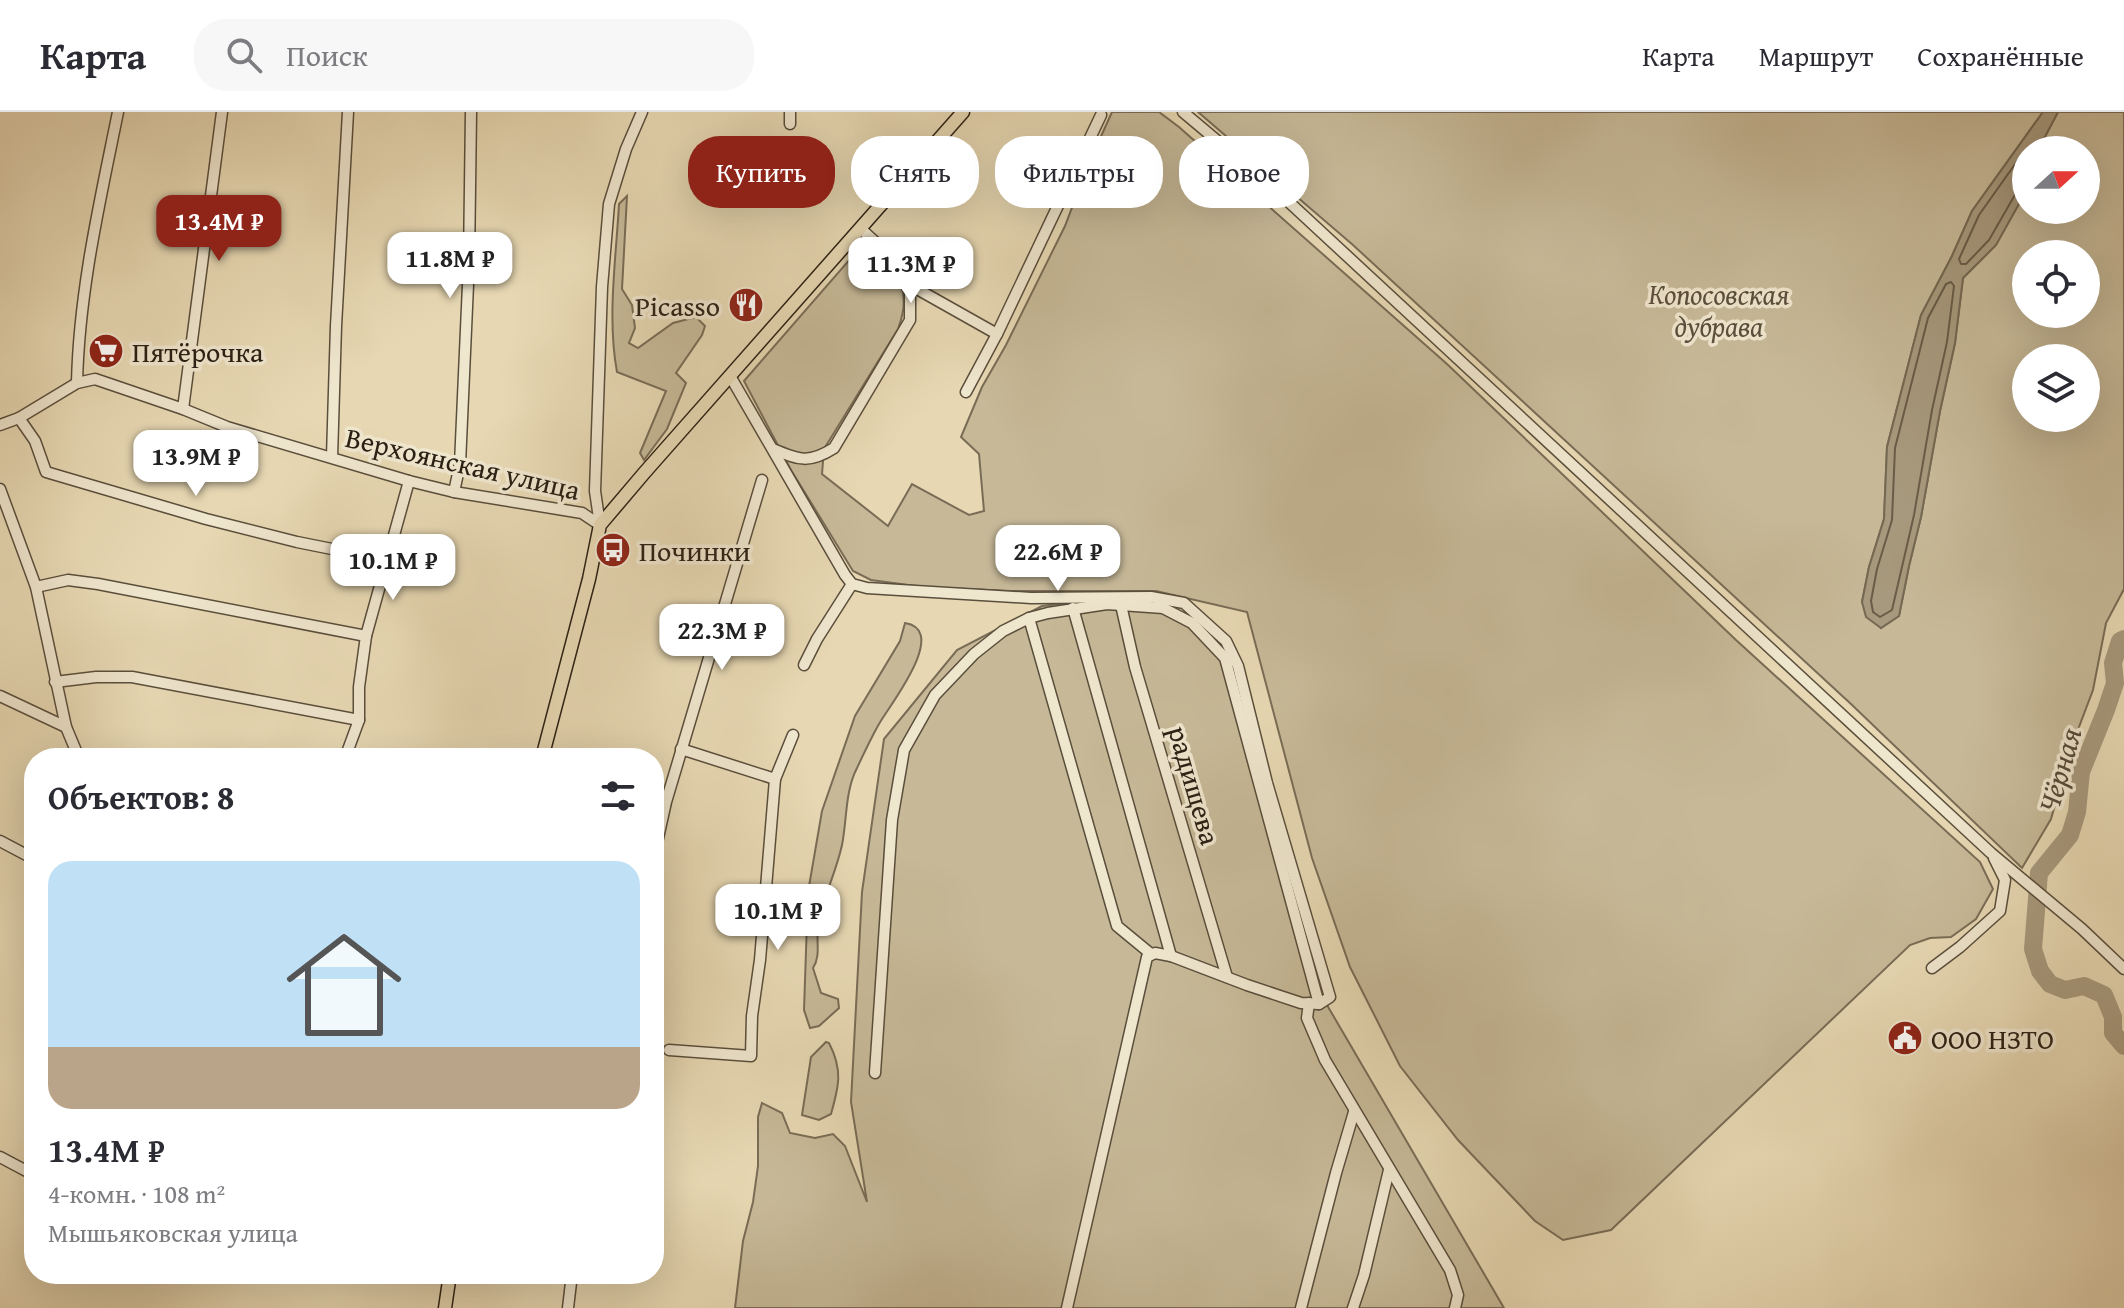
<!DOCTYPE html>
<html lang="ru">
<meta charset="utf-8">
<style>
:root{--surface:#fff;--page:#f7f7f7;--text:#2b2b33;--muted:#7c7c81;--line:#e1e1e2;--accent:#8f2418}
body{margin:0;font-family:"Gentium Book Plus",serif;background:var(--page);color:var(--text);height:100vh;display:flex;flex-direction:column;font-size:30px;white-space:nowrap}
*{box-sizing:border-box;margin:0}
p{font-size:26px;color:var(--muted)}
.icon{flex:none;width:44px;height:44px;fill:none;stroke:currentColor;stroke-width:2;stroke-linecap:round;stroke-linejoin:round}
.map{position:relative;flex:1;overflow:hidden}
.drawer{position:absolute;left:24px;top:636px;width:640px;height:536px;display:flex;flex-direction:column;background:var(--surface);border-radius:32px;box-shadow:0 8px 32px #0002}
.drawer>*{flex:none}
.guide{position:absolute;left:688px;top:24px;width:760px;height:72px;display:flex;gap:16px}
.needle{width:52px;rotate:69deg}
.tools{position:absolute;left:2012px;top:24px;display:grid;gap:16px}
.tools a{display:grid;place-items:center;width:88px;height:88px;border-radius:50%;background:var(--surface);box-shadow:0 8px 32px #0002;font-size:40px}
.price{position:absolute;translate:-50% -68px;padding:0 18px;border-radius:16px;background:#fff;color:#222;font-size:26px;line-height:52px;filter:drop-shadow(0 2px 4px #0008)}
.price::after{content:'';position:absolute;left:50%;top:48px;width:24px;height:18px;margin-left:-12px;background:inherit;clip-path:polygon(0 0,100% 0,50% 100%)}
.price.active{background:var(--accent);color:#fff}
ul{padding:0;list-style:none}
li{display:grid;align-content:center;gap:16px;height:424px;padding:0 24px}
li span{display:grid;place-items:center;height:248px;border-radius:24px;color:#555}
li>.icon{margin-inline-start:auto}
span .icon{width:144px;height:144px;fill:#fffc;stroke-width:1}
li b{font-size:34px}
h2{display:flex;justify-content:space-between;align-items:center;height:96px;padding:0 24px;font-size:34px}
.chip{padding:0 28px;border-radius:32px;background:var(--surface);box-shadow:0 8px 32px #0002;font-size:28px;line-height:72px}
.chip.active{background:var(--accent);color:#fff}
header{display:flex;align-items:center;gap:48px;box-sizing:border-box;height:112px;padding:0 40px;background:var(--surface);border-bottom:2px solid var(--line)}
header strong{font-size:38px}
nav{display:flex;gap:44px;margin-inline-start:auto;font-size:28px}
.search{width:560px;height:72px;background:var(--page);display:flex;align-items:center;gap:20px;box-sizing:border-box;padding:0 28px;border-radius:32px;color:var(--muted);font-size:30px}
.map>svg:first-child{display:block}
</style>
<header>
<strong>Карта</strong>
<div class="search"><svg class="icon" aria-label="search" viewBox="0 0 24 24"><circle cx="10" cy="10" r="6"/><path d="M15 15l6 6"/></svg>Поиск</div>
<nav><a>Карта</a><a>Маршрут</a><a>Сохранённые</a></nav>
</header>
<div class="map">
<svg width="2124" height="1196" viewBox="0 0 2124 1196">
<rect width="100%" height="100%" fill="#e7d8b3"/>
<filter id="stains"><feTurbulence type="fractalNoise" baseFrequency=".0025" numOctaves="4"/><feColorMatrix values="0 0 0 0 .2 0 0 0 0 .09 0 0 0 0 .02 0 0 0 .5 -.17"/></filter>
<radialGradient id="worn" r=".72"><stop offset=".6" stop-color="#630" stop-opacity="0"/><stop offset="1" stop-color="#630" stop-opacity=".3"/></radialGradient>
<g fill="#c7b998" stroke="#796c56" stroke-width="2" fill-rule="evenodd">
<path d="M1112,0H1159L1179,15L1447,252L1736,528L1980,750L1993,777L1976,807L1951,825L1930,826L1910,833L1611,1118L1563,1128L1535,1109L1458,1028L1400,954L1350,855L1312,746L1247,500L1156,479H1011L923,475L871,468L853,459L791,358L744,269L858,138H875C900,165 912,180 898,217L824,337L822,362L888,414L912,372L969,403L984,399L979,342L961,325L982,275L1006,233L1065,114L1089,51Z"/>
<path d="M1198,0H2043L1972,99L1952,144L1921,203L1887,335L1884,407L1869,455L1862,490L1881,516L1899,504L1909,454L1921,405L1940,299L1955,231L1963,166L1996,133L2026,78V98H2086V38H2038L2058,0H2124V477L2106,511L2093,578L2071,636L2051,707L2022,756L1851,592L1353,133ZM2026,142H2086V202H2026ZM2026,246H2086V306H2026Z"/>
<path d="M627,84L622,177L632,193L635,216L629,231L638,236L673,211L696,205L705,214L702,223L676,261L686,271L667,317L644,348L640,341L666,279L617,260C607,206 616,147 619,92Z"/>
<polygon points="1115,485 1156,490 1194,506 1227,539 1327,893 1504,1196 735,1196 743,1129 753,1090 758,1054 758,1005 762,991 782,1001 790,1021 815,1026 833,1022 845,1034 867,1090 851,990 862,780 884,627 957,538 1042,494"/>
<path d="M905,511C950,518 889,594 879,612C871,626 864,641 857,656C845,679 847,708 842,733C836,761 822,787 818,815C816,830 821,844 813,856L821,881L838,887L839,896L819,914L810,916L804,898L808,780L822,699L855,604L900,529Z"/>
<path d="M826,930L829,931C843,958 839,974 831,1002L819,1008L802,1003L811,945Z"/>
</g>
<polygon fill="#a7997d" stroke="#756953" stroke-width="2" points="2043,0 2058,0 2038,38 2026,38 2026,78 2024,83 1996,133 1963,166 1955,231 1940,299 1921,405 1909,454 1899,504 1881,516 1866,505 1862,490 1869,455 1884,407 1887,335 1921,203 1952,144 1972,99"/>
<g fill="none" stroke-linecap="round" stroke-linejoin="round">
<g stroke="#695c48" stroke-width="2">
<polyline points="2026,78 2021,78 2016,81 1989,128 1966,152 1961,152 1959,147 1979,103 2025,38 2031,38"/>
<polygon points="1951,170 1954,174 1947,230 1932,298 1914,403 1892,498 1880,505 1873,500 1871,489 1877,457 1892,408 1895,336 1928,206 1946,172"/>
</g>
<polyline stroke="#a7997d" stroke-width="18" points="2124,527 2120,529 2113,551 2115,571 2106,598 2081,660 2077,700 2070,723 2039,761 2033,837 2040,859 2050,872 2065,878 2084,874 2104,883 2113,905 2113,921 2124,934"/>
<defs>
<g id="minor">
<polyline points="790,0 790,12"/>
<polyline points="1183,0 1277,79 1991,741 2082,817 2124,857"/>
<polyline points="861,117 899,152 910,173 997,222"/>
<polyline points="730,264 845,463 852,472 867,476 1031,486 1151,485 1184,491 1226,529 1238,554 1267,671 1330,885 1319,892 1301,891 1247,873 1171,844 1155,841 1147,845 1067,1196"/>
<path d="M77,271C79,179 100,89 118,0"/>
<polyline points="966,280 997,222 1101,3"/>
<polyline points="183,297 222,0"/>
<polyline points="19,306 35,329 46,360 206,407 297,430 387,448"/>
<polyline points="0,313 19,306 77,271 95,267 183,297 227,315 409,369 454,380 582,401 600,413"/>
<path d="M773,337C799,348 809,352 834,336L910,208V173"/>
<polyline points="332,345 336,214 348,0"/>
<polyline points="0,377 36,475 66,615 79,646"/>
<polyline points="454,380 460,352 469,150 471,0"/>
<polyline points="600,413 595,379 602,175 609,92 626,37 642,0"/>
<polyline points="36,475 68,468 98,472 366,524"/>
<polyline points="1121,493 1135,555 1227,865"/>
<polyline points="1073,496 1171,844"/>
<polyline points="1029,506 1117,814 1151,842"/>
<polyline points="804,553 817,527 852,472"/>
<polyline points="55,570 96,565 132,565 359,608"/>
<polyline points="0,584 66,615"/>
<polyline points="681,637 775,667"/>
<polyline points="345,646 359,608 359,575 366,524 409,369"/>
<polyline points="0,729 34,747"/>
<polyline points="654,744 666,690 762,368"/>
<polyline points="1932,856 1960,835 2000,799 2005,768 1994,746"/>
<polyline points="1309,891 1307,906 1325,948 1450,1158 1458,1183 1455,1196"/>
<polyline points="669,938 751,944 752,904 760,848 775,667 793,623"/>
<polyline points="875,961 892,708 904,638 935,583 974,542 1003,519 1029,506 1048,501 1107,492 1163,496 1192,511 1225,546 1319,892"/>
<polyline points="0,1045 34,1063"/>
<polyline points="568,1196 572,1162"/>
<polyline points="1301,1196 1336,1061 1354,1000"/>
<polyline points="1353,1196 1364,1163 1389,1058"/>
</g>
<g id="major">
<polyline points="542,646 589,467 600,413 645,360 963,0"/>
<polyline points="445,1196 450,1162"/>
</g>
</defs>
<use href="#minor" stroke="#5a4e3c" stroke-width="13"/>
<use href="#major" stroke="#2b2014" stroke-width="15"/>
<use href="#minor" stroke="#efe6ce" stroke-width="10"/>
<use href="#major" stroke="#e7d8b3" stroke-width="12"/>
</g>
<defs>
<symbol id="restaurant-disc" viewBox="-11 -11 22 22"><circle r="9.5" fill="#8f2418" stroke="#efe6ce"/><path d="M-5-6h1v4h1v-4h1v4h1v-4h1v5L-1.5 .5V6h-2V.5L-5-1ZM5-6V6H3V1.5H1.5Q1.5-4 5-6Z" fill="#fff"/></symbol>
<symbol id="supermarket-disc" viewBox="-11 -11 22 22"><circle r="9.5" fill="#8f2418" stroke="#efe6ce"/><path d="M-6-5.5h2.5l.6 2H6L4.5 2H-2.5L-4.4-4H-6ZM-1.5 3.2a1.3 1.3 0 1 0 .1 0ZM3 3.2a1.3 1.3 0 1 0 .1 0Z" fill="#fff"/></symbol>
<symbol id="bus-disc" viewBox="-11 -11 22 22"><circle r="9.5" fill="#8f2418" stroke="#efe6ce"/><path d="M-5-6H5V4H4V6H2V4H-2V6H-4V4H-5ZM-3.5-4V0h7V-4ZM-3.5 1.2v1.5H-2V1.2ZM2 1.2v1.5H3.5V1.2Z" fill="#fff"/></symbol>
<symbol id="civic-disc" viewBox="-11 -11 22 22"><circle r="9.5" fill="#8f2418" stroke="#efe6ce"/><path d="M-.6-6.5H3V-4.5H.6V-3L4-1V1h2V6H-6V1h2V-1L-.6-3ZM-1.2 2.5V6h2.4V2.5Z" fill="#fff"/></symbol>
</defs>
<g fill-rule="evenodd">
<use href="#restaurant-disc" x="726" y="173" width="40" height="40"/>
<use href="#supermarket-disc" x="86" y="219" width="40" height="40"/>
<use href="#bus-disc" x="593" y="418" width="40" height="40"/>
<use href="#civic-disc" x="1885" y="906" width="40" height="40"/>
</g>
<g text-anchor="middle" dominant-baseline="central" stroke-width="7" stroke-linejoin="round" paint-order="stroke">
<g font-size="28" font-style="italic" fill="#5a4e3c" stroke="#efe6ce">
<text x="1719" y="181">Копосовская<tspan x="1719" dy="32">дубрава</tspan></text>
</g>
<g font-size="28" fill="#2b2014" stroke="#efe6ce" text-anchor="start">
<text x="720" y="193" text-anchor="end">Picasso</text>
<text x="132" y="239">Пятёрочка</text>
<text x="639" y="438">Починки</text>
<text x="1931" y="926">ООО НЗТО</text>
</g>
<g font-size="28" fill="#2b2014" stroke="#efe6ce">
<text transform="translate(463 351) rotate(13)">Верхоянская улица</text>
<text transform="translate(1195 673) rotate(74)">радищева</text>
</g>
<g font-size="30" font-style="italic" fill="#564a39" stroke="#efe6ce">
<text transform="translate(2059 658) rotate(-74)">Чёрная</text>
</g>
</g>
<rect width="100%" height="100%" filter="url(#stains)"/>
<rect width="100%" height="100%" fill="url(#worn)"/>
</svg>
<div class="tools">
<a><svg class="needle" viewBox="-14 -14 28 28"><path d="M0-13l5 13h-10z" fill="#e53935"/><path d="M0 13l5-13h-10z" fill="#7c7c81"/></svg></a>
<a><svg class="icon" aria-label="locate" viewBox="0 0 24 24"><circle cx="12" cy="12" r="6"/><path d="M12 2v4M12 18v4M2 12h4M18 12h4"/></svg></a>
<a><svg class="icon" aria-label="layers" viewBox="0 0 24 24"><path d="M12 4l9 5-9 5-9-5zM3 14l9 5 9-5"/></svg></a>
</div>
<b class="price active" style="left:219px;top:151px">13.4M ₽</b>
<b class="price" style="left:450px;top:188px">11.8M ₽</b>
<b class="price" style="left:911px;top:193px">11.3M ₽</b>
<b class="price" style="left:196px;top:386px">13.9M ₽</b>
<b class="price" style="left:1058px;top:481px">22.6M ₽</b>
<b class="price" style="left:393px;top:490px">10.1M ₽</b>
<b class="price" style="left:722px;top:560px">22.3M ₽</b>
<b class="price" style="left:778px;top:840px">10.1M ₽</b>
<div class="guide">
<a class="chip active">Купить</a>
<a class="chip">Снять</a>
<a class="chip">Фильтры</a>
<a class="chip">Новое</a>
</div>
<section class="drawer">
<h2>Объектов: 8<svg class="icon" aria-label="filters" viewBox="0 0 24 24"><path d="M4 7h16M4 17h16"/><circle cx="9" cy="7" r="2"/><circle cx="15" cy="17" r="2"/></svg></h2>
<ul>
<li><span style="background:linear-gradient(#bfe0f5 75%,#b9a48a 0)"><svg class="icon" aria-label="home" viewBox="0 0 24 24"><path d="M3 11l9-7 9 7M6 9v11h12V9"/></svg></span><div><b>13.4M ₽</b><p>4-комн. · 108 m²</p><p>Мышьяковская улица</p></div></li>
</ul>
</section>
</div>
